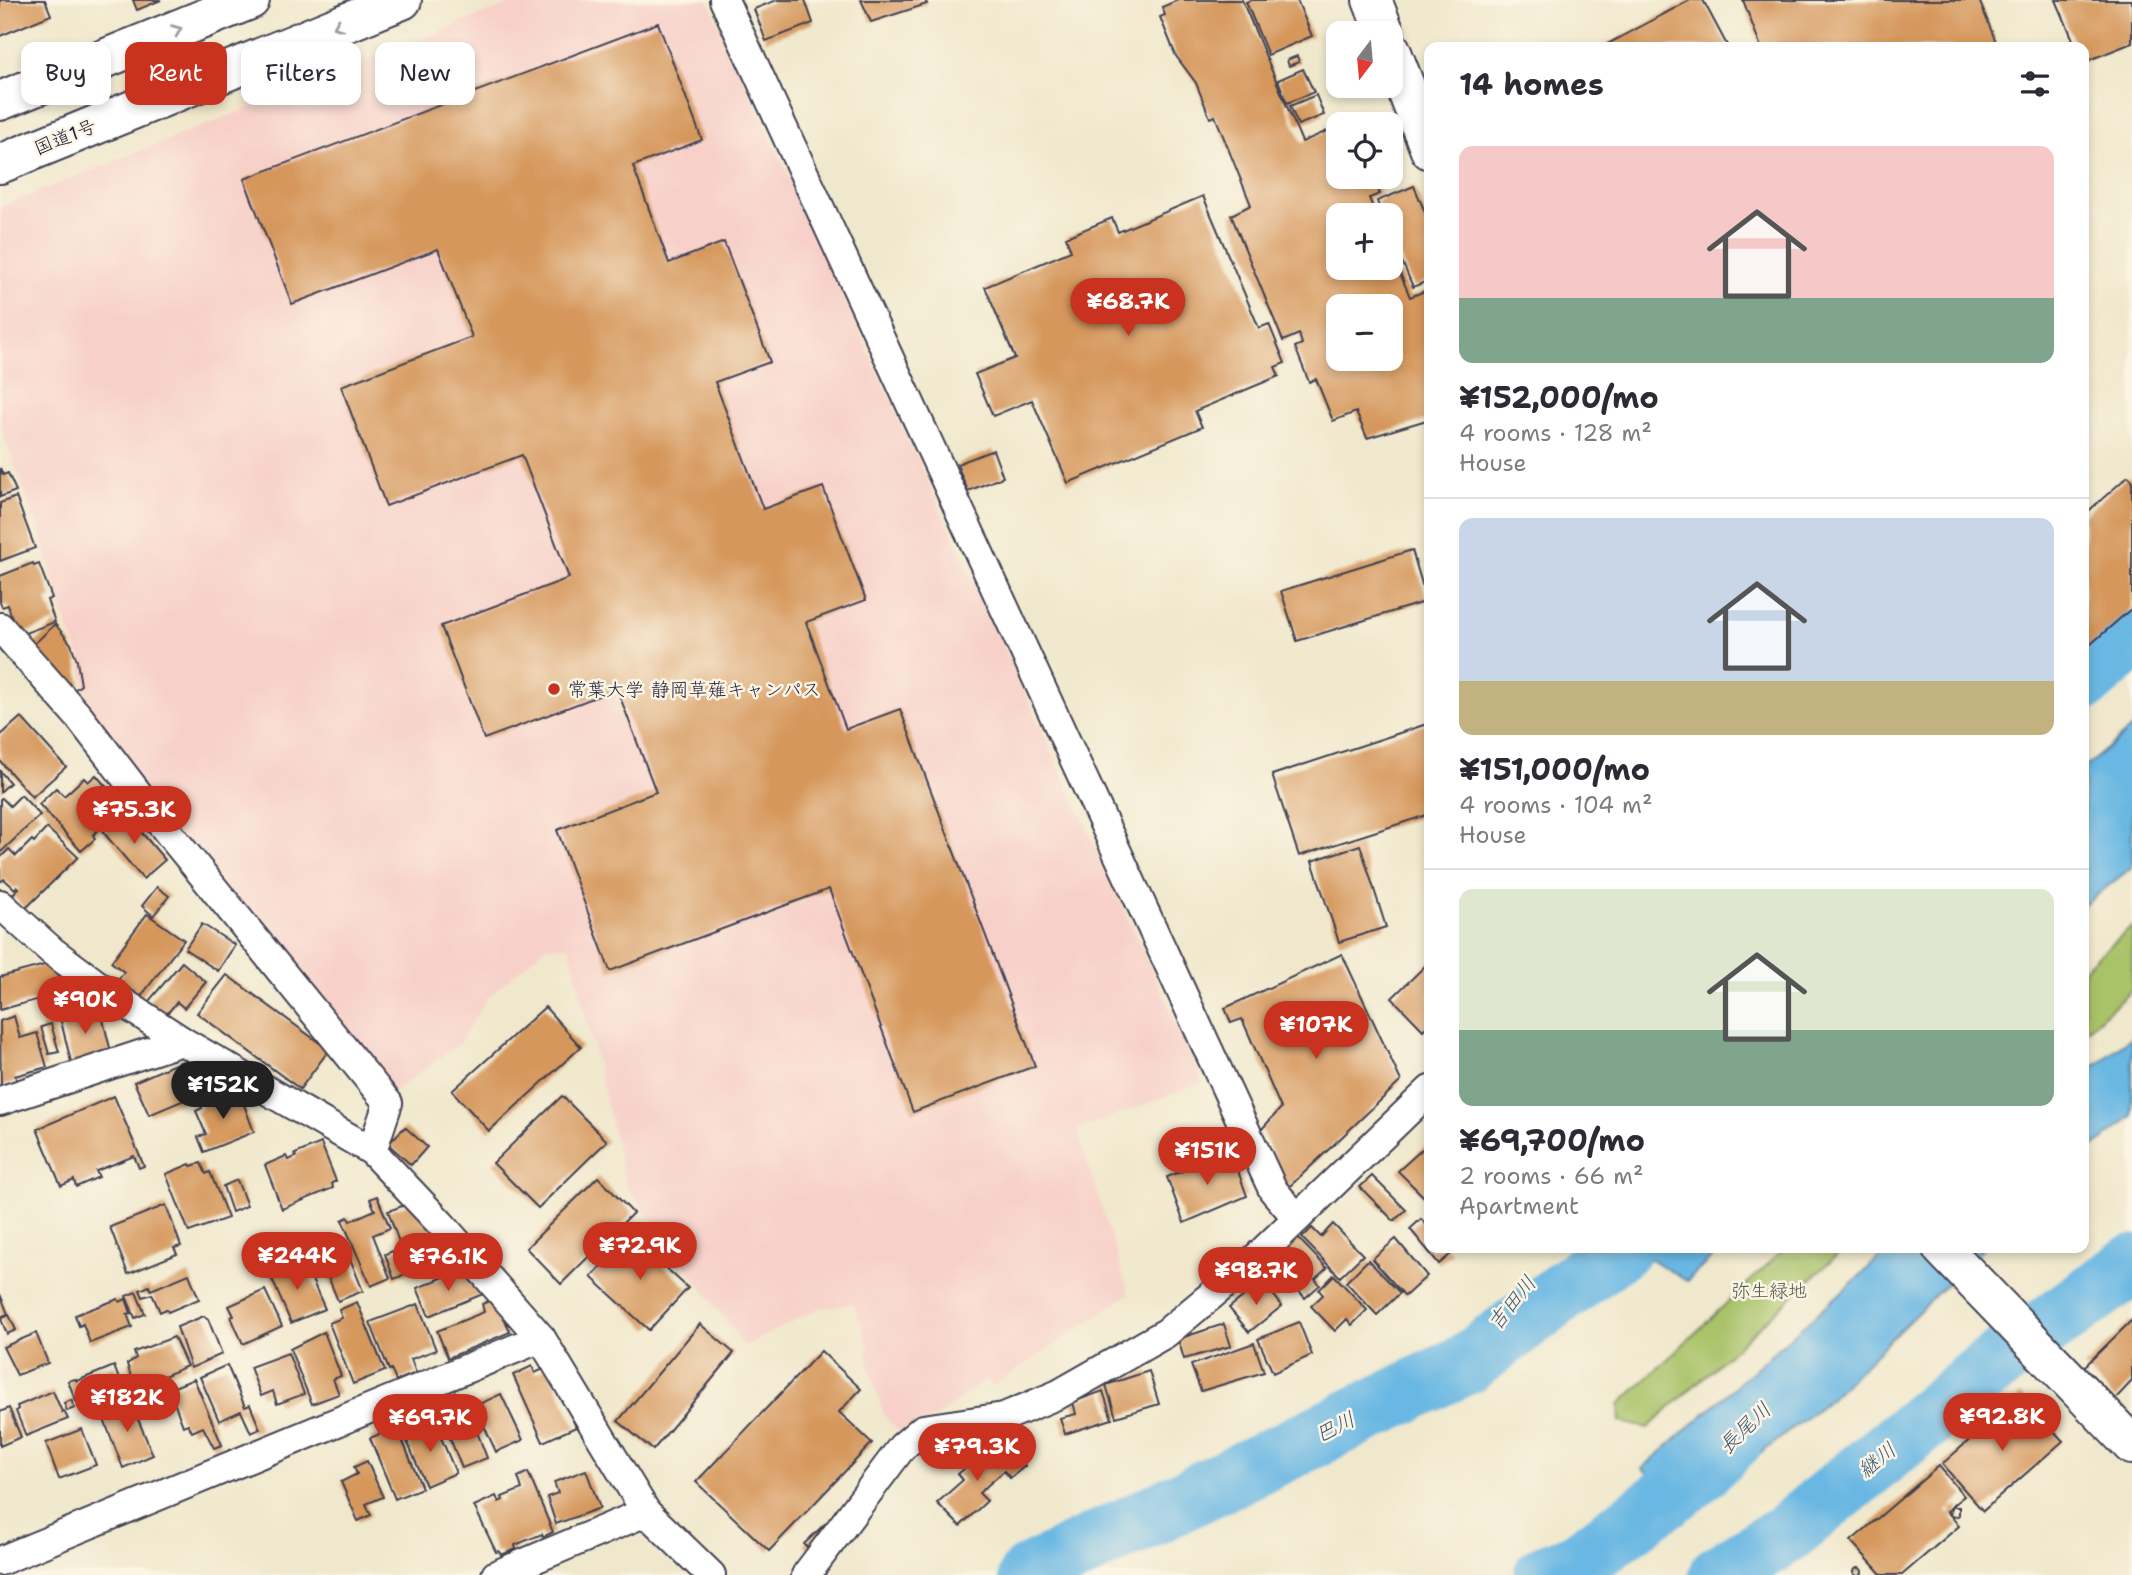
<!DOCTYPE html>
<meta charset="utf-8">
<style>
:root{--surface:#fff;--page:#f2f2f3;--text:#2b2b33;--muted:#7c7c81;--line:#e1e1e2;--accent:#c8321e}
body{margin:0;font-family:"Shantell Sans","Klee One",sans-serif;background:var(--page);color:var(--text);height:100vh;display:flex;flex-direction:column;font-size:26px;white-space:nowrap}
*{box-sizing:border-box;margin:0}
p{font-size:23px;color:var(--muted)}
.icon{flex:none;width:38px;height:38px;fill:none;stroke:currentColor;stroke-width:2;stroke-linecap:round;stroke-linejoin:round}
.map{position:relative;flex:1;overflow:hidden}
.panel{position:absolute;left:1424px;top:42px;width:665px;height:1211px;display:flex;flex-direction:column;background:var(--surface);border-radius:14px;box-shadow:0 4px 10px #0003}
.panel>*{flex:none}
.hud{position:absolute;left:21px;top:42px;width:665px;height:63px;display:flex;gap:14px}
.needle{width:46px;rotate:196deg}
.tools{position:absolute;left:1326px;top:21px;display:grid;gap:14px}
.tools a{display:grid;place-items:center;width:77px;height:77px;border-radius:14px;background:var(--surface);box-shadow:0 4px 10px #0003;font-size:35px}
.price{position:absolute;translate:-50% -60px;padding:0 16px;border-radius:24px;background:var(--accent);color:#fff;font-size:23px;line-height:46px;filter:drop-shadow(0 2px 4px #0008)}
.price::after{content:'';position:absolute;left:50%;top:42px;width:21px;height:16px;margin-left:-10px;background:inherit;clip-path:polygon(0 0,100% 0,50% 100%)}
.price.on{background:#222;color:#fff}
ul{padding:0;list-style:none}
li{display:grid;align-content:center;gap:14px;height:371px;padding:0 35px}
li+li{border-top:2px solid var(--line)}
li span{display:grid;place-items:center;height:217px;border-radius:14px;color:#555}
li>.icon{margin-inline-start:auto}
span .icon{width:126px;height:126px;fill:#fffc;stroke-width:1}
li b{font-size:30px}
h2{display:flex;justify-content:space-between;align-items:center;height:84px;padding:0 35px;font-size:30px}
.chip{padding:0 24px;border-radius:14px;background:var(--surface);box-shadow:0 4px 10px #0003;font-size:24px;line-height:63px}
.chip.on{background:var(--accent);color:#fff}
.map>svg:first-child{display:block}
</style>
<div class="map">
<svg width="2132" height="1575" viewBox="0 0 2132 1575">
<rect width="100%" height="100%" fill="#fcf5e5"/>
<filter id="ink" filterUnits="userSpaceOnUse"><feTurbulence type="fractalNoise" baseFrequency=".0143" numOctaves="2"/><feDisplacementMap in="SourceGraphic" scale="14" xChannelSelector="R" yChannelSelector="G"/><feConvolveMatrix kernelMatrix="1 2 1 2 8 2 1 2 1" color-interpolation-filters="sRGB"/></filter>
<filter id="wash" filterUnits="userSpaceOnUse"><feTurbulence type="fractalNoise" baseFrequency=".00686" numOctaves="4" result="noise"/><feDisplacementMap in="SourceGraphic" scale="28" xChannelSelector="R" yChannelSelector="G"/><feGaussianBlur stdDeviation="1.57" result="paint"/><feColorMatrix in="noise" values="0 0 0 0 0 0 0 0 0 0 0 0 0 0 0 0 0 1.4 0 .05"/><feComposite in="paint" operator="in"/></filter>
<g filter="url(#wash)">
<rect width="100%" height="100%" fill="#f0e8cc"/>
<polygon fill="#f7d1c9" points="519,0 708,0 1203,1082 1077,1130 1129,1294 993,1386 986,1379 935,1418 899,1432 884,1416 868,1362 868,1344 854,1304 820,1308 745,1346 626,1186 569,946 547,946 487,998 459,1044 393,1092 90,723 80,656 66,623 41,536 3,434 0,417 0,207"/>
<g fill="#a9c369" stroke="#667252" stroke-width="2">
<polygon points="2132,927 2132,990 2084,1033 2084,968"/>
<polygon points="1785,1248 1845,1248 1648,1428 1620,1422 1619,1405"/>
</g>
<g fill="#69b7e3" stroke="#466c8f" stroke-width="2">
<polygon points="2132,728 2132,867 2084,905 2084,768"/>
<polygon points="2132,1037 2132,1116 2084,1155 2084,1074"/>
<polygon points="1632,1248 1722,1248 1687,1281"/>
<polygon points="1889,1248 1983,1248 1832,1397 1691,1509 1642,1469 1863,1273"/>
</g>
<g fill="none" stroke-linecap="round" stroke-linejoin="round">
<g stroke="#69b7e3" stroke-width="61">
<polyline points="2084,681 2122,648 2132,642"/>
<polyline points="1029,1575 1468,1363 1621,1248"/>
<polyline points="1544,1575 1578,1562 1691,1480 1735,1438"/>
<polyline points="1719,1575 1787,1533 1985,1372 2132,1265"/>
</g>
</g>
<g id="blocks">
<g fill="#d5975c" fill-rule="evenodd">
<polygon points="0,0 45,0 51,15 0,36"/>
<polygon points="133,0 161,0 137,10"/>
<polygon points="777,0 805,0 813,23 766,41 754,9"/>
<polygon points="861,0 925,0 927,4 871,22"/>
<path d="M1178,0H1242L1302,142L1339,126V177H1373L1380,194L1369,198L1376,215H1339V268H1391V252L1410,297L1430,289V419L1367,438L1356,412L1333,421L1316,379L1309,382L1295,347L1302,344L1299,334L1283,341L1231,215L1251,205L1215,116L1210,118L1196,83L1176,56L1160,17L1165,15L1162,7ZM1339,306H1391V359H1339Z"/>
<polygon points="1251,0 1297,0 1312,36 1268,55 1246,2"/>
<polygon points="1690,0 1703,0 1728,47 1602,47"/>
<polygon points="1743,0 1979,0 1998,47 1761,47"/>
<polygon points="2056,0 2132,0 2132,43 2084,62 2084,47 2076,47"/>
<polygon points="658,23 702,140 633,166 669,263 724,242 770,362 715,382 763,509 823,487 866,600 806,622 846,729 900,709 1035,1066 913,1112 829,889 610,971 557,830 656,792 617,689 484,739 441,626 569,578 522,455 386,506 341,386 472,337 438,249 292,304 244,179"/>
<polygon points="1297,56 1299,62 1289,66 1287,60"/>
<polygon points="1303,69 1314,92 1287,103 1278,80"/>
<polygon points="1316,95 1324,115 1298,125 1290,106"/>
<polygon points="1414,186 1430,224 1430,280 1413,287 1391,236 1391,215 1382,215 1377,201"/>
<polygon points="1203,196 1259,328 1269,324 1285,363 1275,367 1279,376 1195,411 1202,427 1068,483 1032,400 993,416 975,374 1015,358 985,287 1071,251 1066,237 1112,218 1118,232"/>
<polygon points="993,450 1003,477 968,491 957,464"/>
<polygon points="0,468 3,475 8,473 16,491 0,497"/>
<polygon points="2128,476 2132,480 2132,608 2084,650 2084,515"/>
<polygon points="16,497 35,548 0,561 0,503"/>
<polygon points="1412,550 1427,601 1297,641 1281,591"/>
<polygon points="33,563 34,566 39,564 52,598 47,600 55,622 17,636 8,605 2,607 0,602 0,576"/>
<polygon points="55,624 71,644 77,661 81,685 68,694 28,650"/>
<polygon points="21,717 66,767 32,797 0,761 0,736"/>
<polygon points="1430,723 1430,814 1299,856 1272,775"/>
<polygon points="0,771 10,783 0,792"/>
<polygon points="96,775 121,804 111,813 113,816 93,835 95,839 81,851 39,804 56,788 64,796 84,778 88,782"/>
<polygon points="21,795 40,815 0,853 0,799 2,798 10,806"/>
<polygon points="125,813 165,860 143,879 103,832"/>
<polygon points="47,828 78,857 25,909 12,895 19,888 17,886 15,889 4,879 0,882 0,858 9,849 16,856 32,840 34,842"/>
<polygon points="1360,845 1386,927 1339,942 1312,861"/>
<polygon points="157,887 169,896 153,916 142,906"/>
<polygon points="147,914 184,940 138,1000 116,983 124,972 111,962"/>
<polygon points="202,924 235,945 218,971 185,949"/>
<polygon points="1342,954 1401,1081 1288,1188 1261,1130 1281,1108 1242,1019 1231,1023 1225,1008"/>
<polygon points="1430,961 1430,1023 1423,1030 1392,998"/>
<polygon points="182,962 206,982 184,1008 177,1002 165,1016 148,1002"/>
<polygon points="48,964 60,976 62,985 71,982 76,1000 46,1008 43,998 0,1010 0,977"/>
<polygon points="227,975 329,1050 300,1089 197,1013"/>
<polygon points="90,1001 93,1019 102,1016 113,1060 73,1070 58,1009"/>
<polygon points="545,1007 581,1047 489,1131 452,1091"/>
<polygon points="14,1016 20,1038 37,1033 47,1067 15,1076 17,1081 1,1086 0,1021"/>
<polygon points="51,1024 59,1052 49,1054 41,1027"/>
<polygon points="182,1061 184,1064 188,1062 201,1093 149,1115 134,1082"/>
<polygon points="230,1092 232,1096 240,1094 254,1132 204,1152 198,1137 206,1134 196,1111 202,1108 200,1104"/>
<polygon points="114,1096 144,1166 139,1168 134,1156 96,1171 99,1177 76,1187 74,1180 61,1186 37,1129"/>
<polygon points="562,1096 607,1141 538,1208 493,1163"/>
<polygon points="405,1127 427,1147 411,1165 388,1144"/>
<polygon points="1430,1142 1430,1203 1398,1171"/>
<polygon points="321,1143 336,1181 332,1183 333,1188 282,1209 265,1165 286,1156 288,1160 296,1157 295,1154"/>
<polygon points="1231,1152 1247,1196 1184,1223 1167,1177"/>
<polygon points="201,1163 206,1174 210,1172 228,1218 189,1232 166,1174 190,1164 191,1166"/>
<polygon points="1372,1176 1406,1210 1394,1221 1360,1187"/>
<polygon points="598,1177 633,1213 561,1284 526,1248"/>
<polygon points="237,1180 247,1206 232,1212 223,1186"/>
<polygon points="377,1196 390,1228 373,1235 390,1278 371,1286 342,1220 348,1217 350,1221 375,1210 370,1199"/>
<polygon points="411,1203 442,1233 450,1257 394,1279 385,1254 401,1248 388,1211"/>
<polygon points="166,1205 181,1246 174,1248 177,1254 128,1274 110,1227"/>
<polygon points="1421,1219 1430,1228 1430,1248 1448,1248 1452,1253 1439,1264 1410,1229"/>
<polygon points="1333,1224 1363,1255 1340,1277 1302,1238 1312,1228 1321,1237"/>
<polygon points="630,1235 688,1288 649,1330 591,1277"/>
<polygon points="341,1236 363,1291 338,1301 316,1246"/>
<polygon points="1296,1236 1327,1268 1315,1279 1320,1285 1305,1298 1272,1259"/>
<polygon points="1396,1239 1427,1276 1405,1296 1372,1259"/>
<polygon points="1368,1260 1400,1293 1377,1315 1346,1282"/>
<polygon points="295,1261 301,1276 309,1273 325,1309 291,1323 269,1272"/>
<polygon points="456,1272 458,1277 468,1273 483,1294 429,1316 417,1288"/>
<polygon points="189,1274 199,1299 168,1312 166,1309 160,1312 152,1294 143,1297 140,1290 149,1286 151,1290"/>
<polygon points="1334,1275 1367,1310 1352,1325 1347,1319 1335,1331 1311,1306 1323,1295 1319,1290"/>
<polygon points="1263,1281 1282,1306 1249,1332 1229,1308"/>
<polygon points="265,1290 282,1326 243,1344 231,1317 234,1316 229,1306"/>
<polygon points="136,1292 145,1314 135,1318 126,1296"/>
<polygon points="0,1294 8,1314 0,1317"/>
<polygon points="496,1298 510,1332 448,1358 437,1331 484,1312 482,1304"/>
<polygon points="118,1299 120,1302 126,1299 131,1313 127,1314 132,1327 90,1343 83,1324 79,1326 75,1315"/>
<polygon points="357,1302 385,1371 353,1384 329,1323 342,1318 339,1310"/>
<polygon points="418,1304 436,1350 411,1359 416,1373 396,1381 391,1369 389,1370 370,1322"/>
<polygon points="9,1315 16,1330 7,1334 1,1319"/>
<polygon points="204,1316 208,1319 222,1354 191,1368 177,1327"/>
<polygon points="2132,1320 2132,1381 2115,1399 2084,1367"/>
<polygon points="1299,1322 1312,1355 1273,1373 1258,1339"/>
<polygon points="700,1324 734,1353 653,1450 618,1421"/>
<polygon points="1224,1324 1231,1346 1184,1359 1178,1339"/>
<polygon points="324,1332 341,1376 333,1379 339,1394 312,1404 290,1349"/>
<polygon points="36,1333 48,1363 17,1375 3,1347"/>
<polygon points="174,1337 187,1366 146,1384 147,1386 84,1411 80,1400 76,1401 68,1381 75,1379 77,1381 114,1366 122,1387 133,1383 127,1364 136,1358 134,1352"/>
<polygon points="1254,1343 1264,1372 1201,1391 1191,1365"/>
<polygon points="821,1351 861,1389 839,1412 872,1443 769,1551 696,1482"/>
<polygon points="288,1353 304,1394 277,1404 273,1391 261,1396 250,1367"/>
<polygon points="227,1365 245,1407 250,1405 260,1429 251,1433 241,1411 219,1421 200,1377"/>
<polygon points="532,1366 535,1373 548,1367 576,1427 543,1442 513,1375"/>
<polygon points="1149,1371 1159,1404 1116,1417 1106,1385"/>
<polygon points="194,1379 222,1445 214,1448 203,1427 192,1432 188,1424 183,1426 169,1389"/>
<polygon points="53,1391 62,1412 64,1411 68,1419 26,1436 16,1411 18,1409 17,1406"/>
<polygon points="1103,1391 1112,1419 1065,1434 1060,1418 1076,1414 1073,1402"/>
<polygon points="501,1394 523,1440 496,1452 475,1406"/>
<polygon points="2021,1395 2063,1441 1983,1511 1942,1464"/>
<polygon points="71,1400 75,1408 67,1411 64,1403"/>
<polygon points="130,1400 153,1455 123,1468 101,1412"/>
<polygon points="9,1408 21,1437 0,1446 0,1412"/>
<polygon points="469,1411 487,1458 462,1468 443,1421"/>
<polygon points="434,1421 456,1473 426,1486 404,1434"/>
<polygon points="397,1427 422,1488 395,1499 370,1438"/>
<polygon points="82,1429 96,1465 59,1479 46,1443"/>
<polygon points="994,1443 1012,1463 1018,1458 1025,1466 1010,1478 1004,1471 979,1493 987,1501 960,1526 937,1503 963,1480 958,1474"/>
<polygon points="367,1461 383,1497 366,1504 371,1515 358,1521 341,1482 357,1474 354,1467"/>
<polygon points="1939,1466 1964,1496 1954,1504 1947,1512 1950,1515 1952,1507 1959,1507 1959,1515 1956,1517 1951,1516 1959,1526 1902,1575 1882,1575 1851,1541"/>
<polygon points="586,1470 600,1508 556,1524 547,1497 558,1493 554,1482"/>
<polygon points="528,1472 553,1532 543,1537 542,1534 515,1545 516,1549 501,1555 499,1551 496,1552 474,1506 496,1496 499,1502 503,1500 502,1497 522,1489 518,1477"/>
<polygon points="827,1522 832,1527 815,1555 804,1544"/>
<circle cx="1858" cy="1572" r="4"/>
</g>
</g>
</g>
<g filter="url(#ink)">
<use href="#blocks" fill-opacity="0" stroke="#414051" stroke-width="2"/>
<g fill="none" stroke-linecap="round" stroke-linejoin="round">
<defs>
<g id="minor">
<polyline points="724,0 1273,1190 1297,1218"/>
<polyline points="0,627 79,717 159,821 388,1103 372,1151"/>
<polyline points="0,904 52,951 107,992 182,1041 372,1151 441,1224 541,1338 646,1512 711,1575"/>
<polyline points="0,1101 182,1041"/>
<polyline points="0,1561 541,1338"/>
<polyline points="496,1575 646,1512"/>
<polyline points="806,1575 902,1447 923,1429 1004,1417 1059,1394 1166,1333 1255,1259 1430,1090"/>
</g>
<g id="secondary">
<polyline points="1372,0 1385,33"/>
<polyline points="1391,50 1430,150"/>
<polyline points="1942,1248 2132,1445"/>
</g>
<g id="trunk">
<polyline points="0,101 250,0"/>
<polyline points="0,164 402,0"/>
</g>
</defs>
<use href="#minor" stroke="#414051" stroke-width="32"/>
<use href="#secondary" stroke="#414051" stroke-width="42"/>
<use href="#trunk" stroke="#414051" stroke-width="42"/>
<use href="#minor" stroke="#fff" stroke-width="28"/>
<use href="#secondary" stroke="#fff" stroke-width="38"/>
<use href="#trunk" stroke="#fff" stroke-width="38"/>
</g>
<defs><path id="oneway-chevron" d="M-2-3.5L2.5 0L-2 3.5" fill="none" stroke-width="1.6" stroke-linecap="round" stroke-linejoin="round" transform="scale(1.75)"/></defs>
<g stroke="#9c9ca7">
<use href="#oneway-chevron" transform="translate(338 26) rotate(158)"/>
<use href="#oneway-chevron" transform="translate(177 30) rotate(-22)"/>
</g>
</g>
<circle fill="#c8321e" stroke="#fcf5e5" stroke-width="2.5" cx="554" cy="689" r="7"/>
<g text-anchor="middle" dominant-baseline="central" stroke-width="5" stroke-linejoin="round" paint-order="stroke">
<g font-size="19" fill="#22223b" stroke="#fcf5e5">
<text transform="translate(65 137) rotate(-22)">国道1号</text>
</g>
<g font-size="19" fill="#22223b" stroke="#fcf5e5" text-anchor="start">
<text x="568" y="689">常葉大学 静岡草薙キャンパス</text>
</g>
<g font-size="19" fill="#515a4b" stroke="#fcf5e5">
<text x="1769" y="1290">弥生緑地</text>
</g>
<g font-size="21" font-style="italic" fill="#3b5676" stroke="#fcf5e5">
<text transform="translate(1512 1303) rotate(-51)">吉田川</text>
<text transform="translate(1335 1427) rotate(-26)">巴川</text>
<text transform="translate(1745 1428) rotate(-44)">長尾川</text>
<text transform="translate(1877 1460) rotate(-39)">継川</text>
</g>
</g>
</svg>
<div class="tools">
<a><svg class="needle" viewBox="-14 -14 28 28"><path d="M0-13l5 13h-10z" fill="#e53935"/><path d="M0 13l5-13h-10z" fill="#7c7c81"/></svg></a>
<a><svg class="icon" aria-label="locate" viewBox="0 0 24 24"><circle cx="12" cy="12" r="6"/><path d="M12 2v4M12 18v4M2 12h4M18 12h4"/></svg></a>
<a>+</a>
<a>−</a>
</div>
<b class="price" style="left:1128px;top:338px">¥68.7K</b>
<b class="price" style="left:134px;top:846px">¥75.3K</b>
<b class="price" style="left:85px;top:1036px">¥90K</b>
<b class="price" style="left:1316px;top:1061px">¥107K</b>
<b class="price on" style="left:223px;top:1121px">¥152K</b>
<b class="price" style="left:1207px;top:1187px">¥151K</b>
<b class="price" style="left:640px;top:1282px">¥72.9K</b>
<b class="price" style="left:297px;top:1292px">¥244K</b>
<b class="price" style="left:448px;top:1293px">¥76.1K</b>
<b class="price" style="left:1256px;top:1307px">¥98.7K</b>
<b class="price" style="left:127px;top:1434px">¥182K</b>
<b class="price" style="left:2002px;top:1453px">¥92.8K</b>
<b class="price" style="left:430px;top:1454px">¥69.7K</b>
<b class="price" style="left:977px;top:1483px">¥79.3K</b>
<div class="hud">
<a class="chip">Buy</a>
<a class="chip on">Rent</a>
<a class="chip">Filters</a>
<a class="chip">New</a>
</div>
<section class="panel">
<h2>14 homes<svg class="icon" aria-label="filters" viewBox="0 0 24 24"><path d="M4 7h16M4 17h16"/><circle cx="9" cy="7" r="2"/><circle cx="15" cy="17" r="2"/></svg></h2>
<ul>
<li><span style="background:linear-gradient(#f6c9c9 70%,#7fa58c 0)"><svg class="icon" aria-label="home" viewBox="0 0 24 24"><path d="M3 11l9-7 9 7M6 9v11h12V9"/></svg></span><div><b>¥152,000/mo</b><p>4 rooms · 128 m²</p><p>House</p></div></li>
<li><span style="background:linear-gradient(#c9d6e8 75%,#c2b280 0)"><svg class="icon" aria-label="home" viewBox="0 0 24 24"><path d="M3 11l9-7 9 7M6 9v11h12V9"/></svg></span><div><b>¥151,000/mo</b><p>4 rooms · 104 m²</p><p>House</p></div></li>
<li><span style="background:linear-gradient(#dfe7d0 65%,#7fa58c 0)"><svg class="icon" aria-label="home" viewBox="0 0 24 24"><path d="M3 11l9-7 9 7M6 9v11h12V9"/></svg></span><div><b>¥69,700/mo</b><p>2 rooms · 66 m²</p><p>Apartment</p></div></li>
</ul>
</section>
</div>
